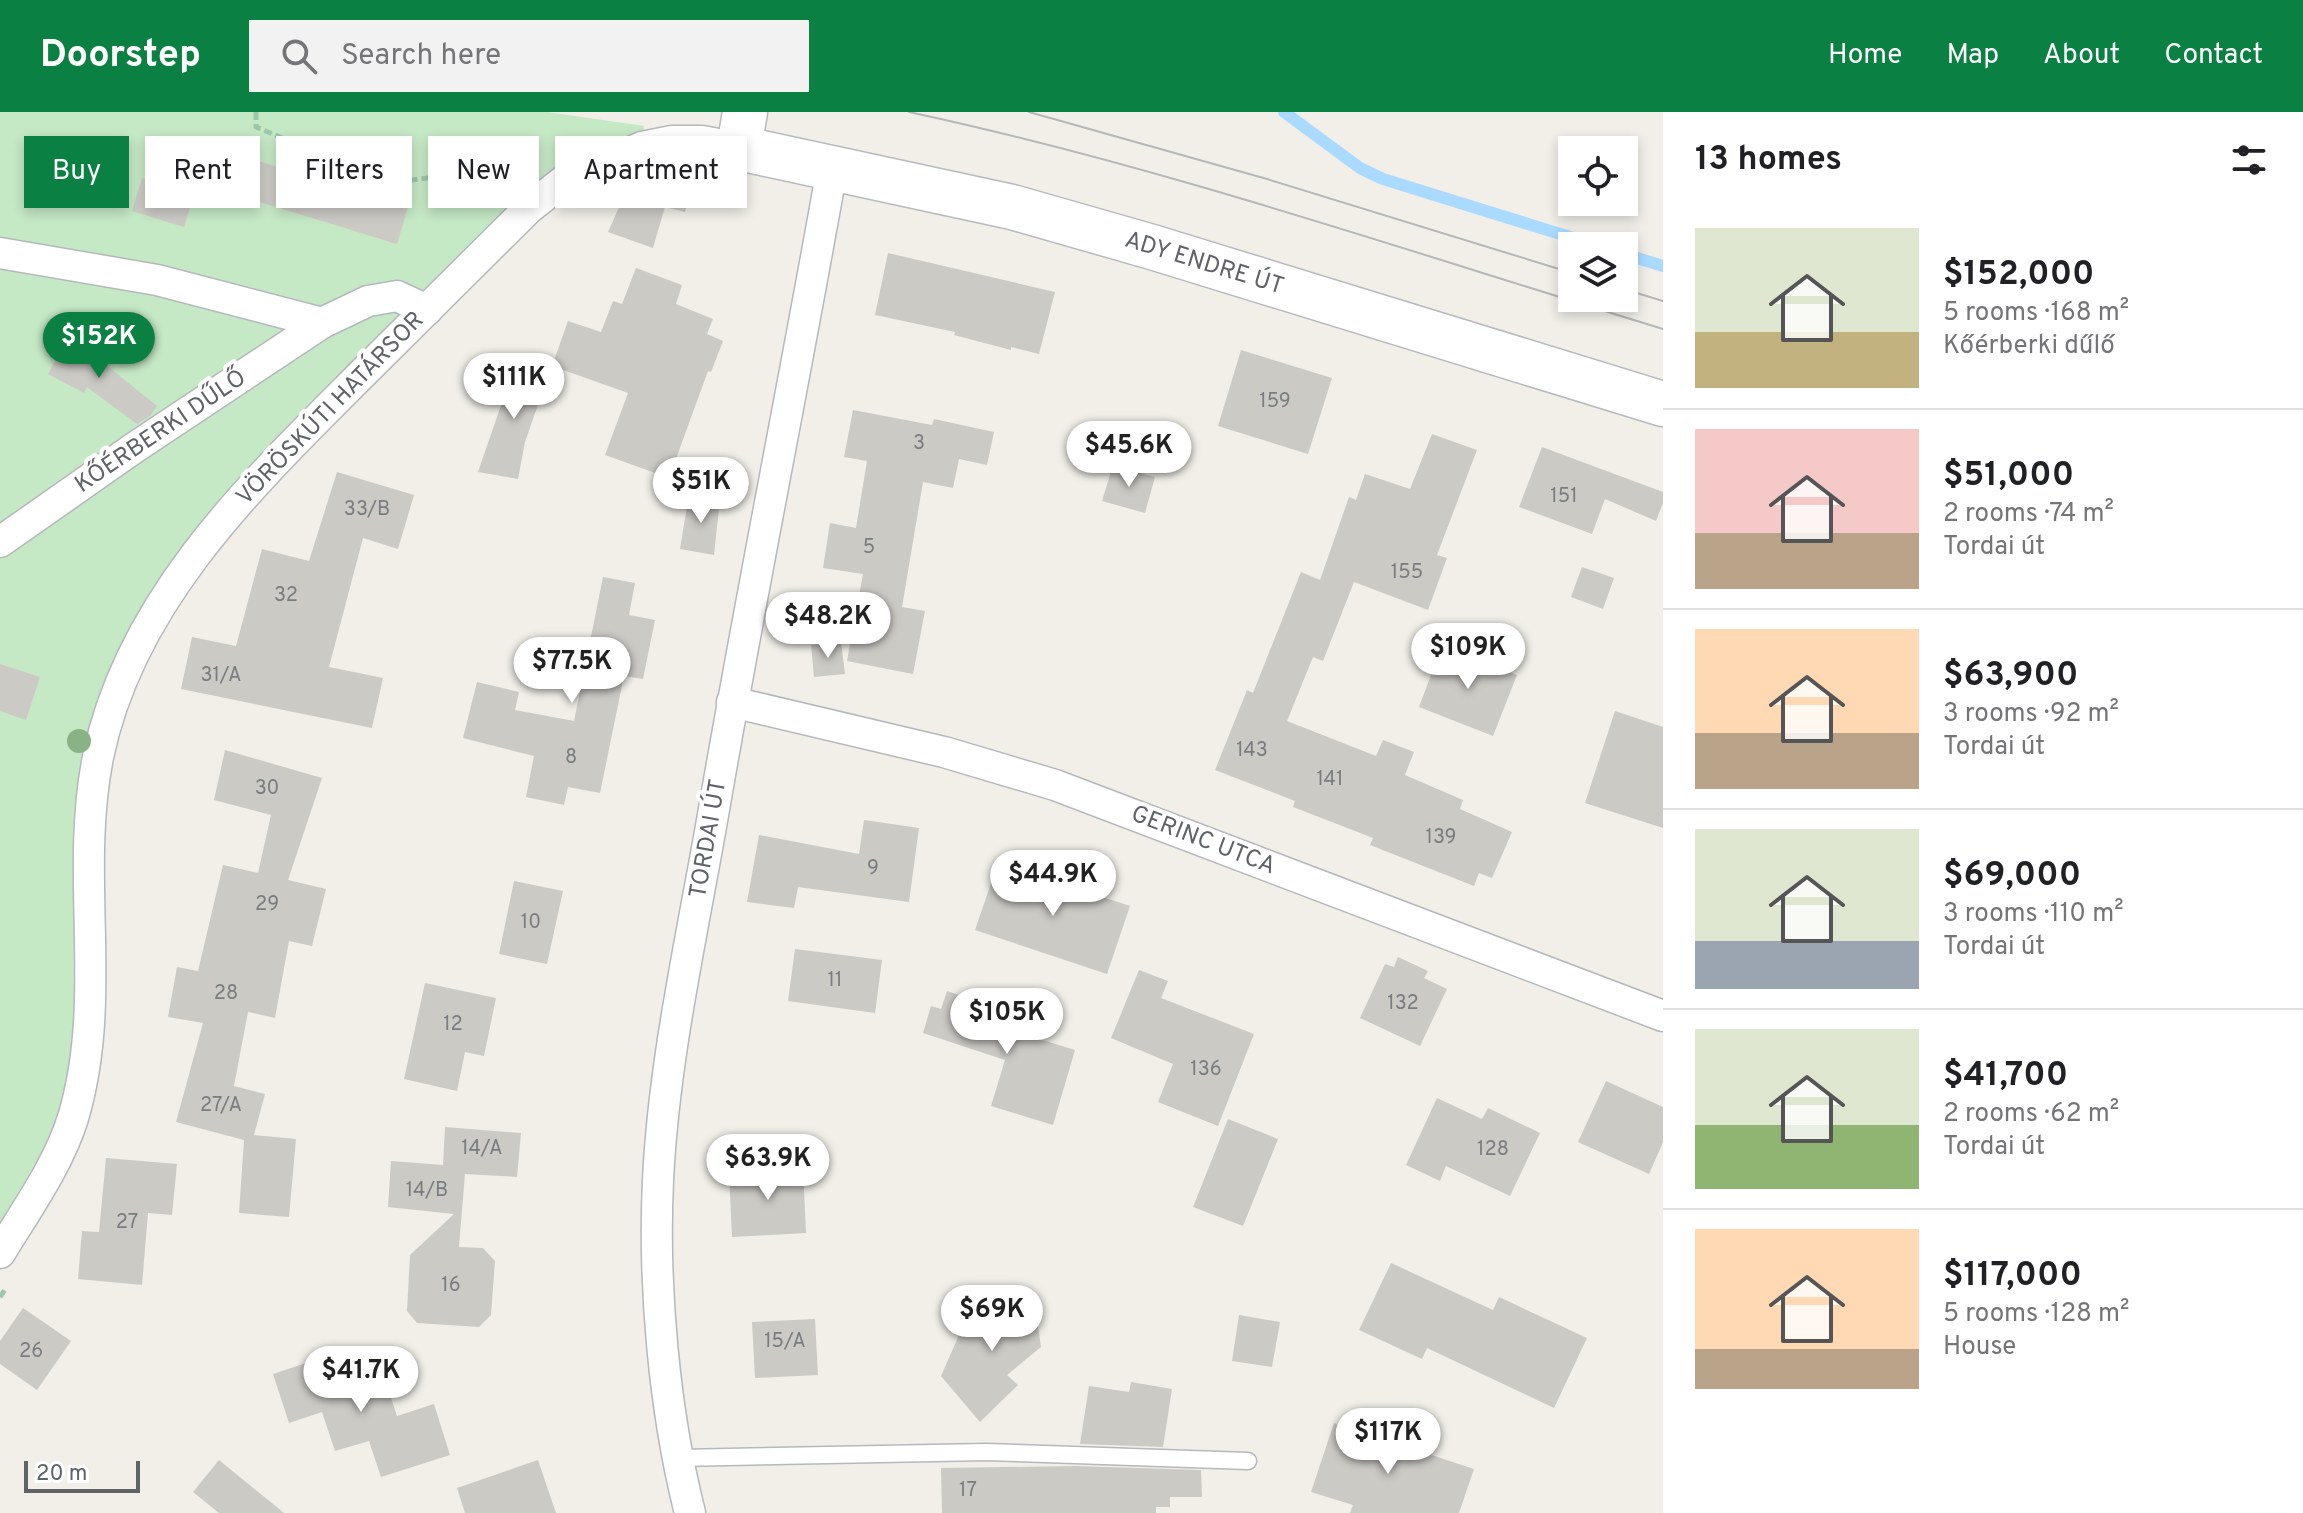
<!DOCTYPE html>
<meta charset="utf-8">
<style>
:root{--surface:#fff;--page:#f2f2f2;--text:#202124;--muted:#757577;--line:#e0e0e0;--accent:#0b8043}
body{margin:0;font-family:Overpass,sans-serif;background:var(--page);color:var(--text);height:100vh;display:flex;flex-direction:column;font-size:30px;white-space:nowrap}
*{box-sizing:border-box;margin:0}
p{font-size:26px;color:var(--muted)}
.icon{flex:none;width:44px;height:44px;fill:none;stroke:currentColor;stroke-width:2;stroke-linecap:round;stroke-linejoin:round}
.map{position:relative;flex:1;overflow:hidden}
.panel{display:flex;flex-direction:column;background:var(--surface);width:640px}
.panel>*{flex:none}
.hud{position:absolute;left:24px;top:24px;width:760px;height:72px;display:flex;gap:16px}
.buttons{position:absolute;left:1558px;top:24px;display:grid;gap:16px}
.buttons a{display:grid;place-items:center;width:80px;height:80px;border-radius:0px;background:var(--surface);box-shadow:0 4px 12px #0003;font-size:40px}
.scale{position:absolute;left:24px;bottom:20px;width:116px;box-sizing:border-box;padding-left:8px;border:4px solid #5f6368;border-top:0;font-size:22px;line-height:28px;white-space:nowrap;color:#5f6368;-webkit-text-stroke:6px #fff;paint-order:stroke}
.price{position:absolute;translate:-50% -68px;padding:0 18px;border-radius:28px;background:#fff;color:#222;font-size:26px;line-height:52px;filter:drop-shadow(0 2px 4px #0008)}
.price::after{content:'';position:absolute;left:50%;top:48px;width:24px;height:18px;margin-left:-12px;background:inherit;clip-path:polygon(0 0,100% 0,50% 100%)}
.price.current{background:var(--accent);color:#fff}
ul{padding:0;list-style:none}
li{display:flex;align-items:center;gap:24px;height:200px;padding:0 32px}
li+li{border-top:2px solid var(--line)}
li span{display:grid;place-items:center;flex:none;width:224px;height:160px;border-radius:0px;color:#555}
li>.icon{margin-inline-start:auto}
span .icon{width:96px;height:96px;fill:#fffc;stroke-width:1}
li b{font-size:34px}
h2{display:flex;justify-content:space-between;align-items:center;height:96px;padding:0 32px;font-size:34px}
.pill{padding:0 28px;border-radius:0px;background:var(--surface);box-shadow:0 4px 12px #0003;font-size:28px;line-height:72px}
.pill.current{background:var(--accent);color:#fff}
header{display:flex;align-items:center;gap:48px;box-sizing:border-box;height:112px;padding:0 40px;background:var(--accent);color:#fff}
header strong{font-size:38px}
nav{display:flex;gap:44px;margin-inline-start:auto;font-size:28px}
.search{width:560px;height:72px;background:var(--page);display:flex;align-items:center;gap:20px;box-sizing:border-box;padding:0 28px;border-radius:0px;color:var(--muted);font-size:30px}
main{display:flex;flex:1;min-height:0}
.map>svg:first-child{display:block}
</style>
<header>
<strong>Doorstep</strong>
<div class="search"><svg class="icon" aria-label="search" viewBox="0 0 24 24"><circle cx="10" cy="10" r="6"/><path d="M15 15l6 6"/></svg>Search here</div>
<nav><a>Home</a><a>Map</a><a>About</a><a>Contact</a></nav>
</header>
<main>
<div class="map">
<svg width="1663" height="1401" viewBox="0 0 1663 1401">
<rect width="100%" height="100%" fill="#f1efe8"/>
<polygon fill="#c5e8c5" points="0,0 547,0 644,14 642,35 566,67 259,364 112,594 87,944 0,1138"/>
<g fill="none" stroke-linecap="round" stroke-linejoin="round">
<g stroke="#aadaff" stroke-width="12">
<polyline points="1284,0 1360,56 1383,67 1599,134"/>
<polyline points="1624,142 1663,154"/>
</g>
</g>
<g fill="#cccac5">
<polygon points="203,27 236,37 235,42 408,95 397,132 191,69"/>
<polygon points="663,61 694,68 685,100 665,95 653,136 608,120 628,75 645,82 650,65"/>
<polygon points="142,66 194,82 184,115 132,99"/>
<polygon points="888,141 1055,180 1039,242 1011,235 1011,238 954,223 955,220 875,203"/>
<polygon points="636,156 682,173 676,192 713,207 707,222 723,229 711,260 708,259 669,366 605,343 628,281 552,254 568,209 601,220 613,189 622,192"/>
<polygon points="67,225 104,244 101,249 157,294 150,304 137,312 87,275 84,281 48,262"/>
<polygon points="1241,238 1332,266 1308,342 1218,314"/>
<polygon points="517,247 550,258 525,330 518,367 478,360"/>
<polygon points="853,298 932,313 934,307 994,320 987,353 959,347 953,376 923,370 902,495 925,499 913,562 847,549 863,462 823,456 830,411 856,416 867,349 844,345"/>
<polygon points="1432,322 1477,338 1437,443 1447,446 1428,498 1354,470 1323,549 1313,545 1287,609 1376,644 1383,628 1414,640 1405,663 1463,688 1460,697 1512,720 1492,766 1479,761 1474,774 1370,733 1373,726 1293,695 1295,689 1215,658 1247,578 1253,581 1301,460 1320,468 1349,385 1356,388 1365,362 1410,377"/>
<polygon points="1542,335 1663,380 1663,391 1656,409 1605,387 1592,422 1519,395"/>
<polygon points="1113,353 1155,365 1145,401 1102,389"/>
<polygon points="337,360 414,383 398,437 363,426 329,555 383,566 372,616 181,577 192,525 236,534 262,437 309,449"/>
<polygon points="689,382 720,387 714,443 680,437"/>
<polygon points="1582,455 1614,466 1603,497 1571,485"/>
<polygon points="603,465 635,471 629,503 655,508 643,567 624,564 600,681 568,675 564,693 526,685 534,644 463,626 477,570 519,580 515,598 574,609"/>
<polygon points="841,530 845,562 814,565 811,533"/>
<polygon points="1442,534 1517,563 1493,624 1419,595"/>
<polygon points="0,552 40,565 26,608 0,599"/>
<polygon points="1615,599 1663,615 1663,716 1585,691"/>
<polygon points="225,638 322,666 288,768 326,777 312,834 289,829 275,906 248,900 234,974 265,982 254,1023 296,1027 289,1105 239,1101 244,1028 176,1010 203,911 168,905 177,855 198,859 223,753 258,761 271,703 214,688"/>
<polygon points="864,708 919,716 909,790 798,775 794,796 747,790 759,723 859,742"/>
<polygon points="998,751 1130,794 1107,862 975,818"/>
<polygon points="514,769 563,779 547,852 499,842"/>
<polygon points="795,837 882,848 875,901 788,889"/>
<polygon points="1398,845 1428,859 1424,866 1447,877 1420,934 1360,906 1385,852 1394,855"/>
<polygon points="1139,858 1168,869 1161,886 1254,922 1218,1014 1158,990 1173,952 1111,926"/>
<polygon points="425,871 496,886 484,944 465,940 457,979 404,967"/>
<polygon points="947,879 1011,900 1006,917 1075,938 1053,1013 991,994 1005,948 923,921 931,894 941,897"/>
<polygon points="1606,969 1663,995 1663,1030 1649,1062 1578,1030"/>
<polygon points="1437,986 1482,1007 1488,996 1540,1021 1510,1084 1446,1054 1440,1069 1406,1053"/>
<polygon points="1228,1007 1278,1027 1243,1114 1193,1095"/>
<polygon points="445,1015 521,1021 517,1065 465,1062 459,1135 483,1136 495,1149 491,1203 479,1215 417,1211 407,1199 410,1143 454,1102 388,1095 391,1049 443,1053"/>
<polygon points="106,1046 177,1052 172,1103 148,1101 142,1173 78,1167 82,1119 99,1120"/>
<polygon points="803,1056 806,1121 732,1125 729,1060"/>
<polygon points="1391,1151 1493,1198 1499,1185 1587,1226 1554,1296 1427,1236 1422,1247 1359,1218"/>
<polygon points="1004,1176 1035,1194 1041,1235 1007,1263 1018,1273 980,1310 941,1264 967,1205 979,1208"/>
<polygon points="23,1196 71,1229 37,1278 0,1252 0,1229"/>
<polygon points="1239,1203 1280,1210 1272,1255 1232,1249"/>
<polygon points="815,1207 818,1263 755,1266 752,1210"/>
<polygon points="342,1239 354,1274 384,1265 397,1304 434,1292 450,1343 381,1365 369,1329 335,1339 322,1300 289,1311 273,1262"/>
<polygon points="1131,1270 1172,1277 1163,1335 1080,1332 1089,1274 1129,1280"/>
<polygon points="1334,1311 1474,1357 1459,1401 1350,1401 1353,1393 1311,1380"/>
<polygon points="219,1348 284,1401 219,1401 193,1380"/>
<polygon points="538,1348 556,1401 465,1401 457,1376"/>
<polygon points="1076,1354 1201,1358 1202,1385 1170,1385 1170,1395 1156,1395 1156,1401 942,1401 941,1356"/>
</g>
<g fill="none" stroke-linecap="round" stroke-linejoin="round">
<defs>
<polyline id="lane" points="678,1346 986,1340 1248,1349"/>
<g id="street">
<polyline points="0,141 157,168 322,211 368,189 397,184 427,198"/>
<polyline points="0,430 134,336 322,211"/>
<polyline points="732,590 944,640 1055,673 1663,904"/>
<path d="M0,1141C26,1098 58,1054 73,1006C109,886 74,765 98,645C130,489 250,374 358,266C415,210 471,153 528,97L566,67L642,35L672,29H702L739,36"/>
<path d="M690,1401C664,1298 653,1174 658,1068C664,946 692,824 713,703C750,487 794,272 832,57"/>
</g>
<polyline id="secondary" points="745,0 739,36 1012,95 1152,135 1663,292"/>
</defs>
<use href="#lane" stroke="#b5b8bc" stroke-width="19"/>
<use href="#street" stroke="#b5b8bc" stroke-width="33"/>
<use href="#secondary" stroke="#b6babf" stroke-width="47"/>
<g stroke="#9cc7a9" stroke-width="5" stroke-dasharray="8 4" stroke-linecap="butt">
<polyline points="256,0 256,15 390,71 517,54 523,58"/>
<polyline points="0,1185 6,1176"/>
</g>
<use href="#lane" stroke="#fff" stroke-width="16"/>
<use href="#street" stroke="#fff" stroke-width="30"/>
<use href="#secondary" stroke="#fff" stroke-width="44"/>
<g stroke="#b6b7b8" stroke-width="2">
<path d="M909,0C1165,55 1413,141 1663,217"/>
<polyline points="1029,0 1267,67 1572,161"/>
<polyline points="1624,177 1663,189"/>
</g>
</g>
<circle fill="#89b387" cx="79" cy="629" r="12"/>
<g text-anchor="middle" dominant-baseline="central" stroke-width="8" stroke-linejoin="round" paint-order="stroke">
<g font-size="20" fill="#7a7d7f">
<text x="1275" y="290">159</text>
<text x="919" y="332">3</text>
<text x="1564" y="385">151</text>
<text x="367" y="398">33/B</text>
<text x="869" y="436">5</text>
<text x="1407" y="461">155</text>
<text x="286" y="484">32</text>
<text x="221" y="564">31/A</text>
<text x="1252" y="639">143</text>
<text x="571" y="646">8</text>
<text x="1330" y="668">141</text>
<text x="267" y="677">30</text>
<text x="1441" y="726">139</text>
<text x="873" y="757">9</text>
<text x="267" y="793">29</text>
<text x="531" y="811">10</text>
<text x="835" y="869">11</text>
<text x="226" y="882">28</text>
<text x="1403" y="892">132</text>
<text x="453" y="913">12</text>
<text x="1206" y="958">136</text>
<text x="221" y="994">27/A</text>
<text x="482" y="1037">14/A</text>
<text x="1493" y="1038">128</text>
<text x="427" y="1079">14/B</text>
<text x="127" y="1111">27</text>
<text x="451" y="1174">16</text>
<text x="785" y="1230">15/A</text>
<text x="31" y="1240">26</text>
<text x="968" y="1379">17</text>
</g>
<g font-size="24" fill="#5f6368" stroke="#fff">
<text transform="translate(1204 152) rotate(17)">ADY ENDRE ÚT</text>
<text transform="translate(331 297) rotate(-46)">VÖRÖSKÚTI HATÁRSOR</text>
<text transform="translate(161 320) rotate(-34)">KŐÉRBERKI DŰLŐ</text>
<text transform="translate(709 727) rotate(-80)">TORDAI ÚT</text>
<text transform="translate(1203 729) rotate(21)">GERINC UTCA</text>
</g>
</g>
</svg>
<div class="buttons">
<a><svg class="icon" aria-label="locate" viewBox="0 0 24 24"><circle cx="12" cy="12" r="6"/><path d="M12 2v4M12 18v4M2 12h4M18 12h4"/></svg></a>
<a><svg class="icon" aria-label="layers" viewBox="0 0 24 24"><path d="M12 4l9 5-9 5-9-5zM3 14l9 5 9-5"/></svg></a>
</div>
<div class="scale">20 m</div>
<b class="price current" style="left:99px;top:268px">$152K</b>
<b class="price" style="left:514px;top:309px">$111K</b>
<b class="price" style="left:1129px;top:377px">$45.6K</b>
<b class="price" style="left:701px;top:413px">$51K</b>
<b class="price" style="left:828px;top:548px">$48.2K</b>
<b class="price" style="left:1468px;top:579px">$109K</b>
<b class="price" style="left:572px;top:593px">$77.5K</b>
<b class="price" style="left:1053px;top:806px">$44.9K</b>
<b class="price" style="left:1007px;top:944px">$105K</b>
<b class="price" style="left:768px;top:1090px">$63.9K</b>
<b class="price" style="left:992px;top:1241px">$69K</b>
<b class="price" style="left:361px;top:1302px">$41.7K</b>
<b class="price" style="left:1388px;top:1364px">$117K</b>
<div class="hud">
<a class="pill current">Buy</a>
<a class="pill">Rent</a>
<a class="pill">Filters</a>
<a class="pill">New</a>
<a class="pill">Apartment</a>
</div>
</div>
<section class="panel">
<h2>13 homes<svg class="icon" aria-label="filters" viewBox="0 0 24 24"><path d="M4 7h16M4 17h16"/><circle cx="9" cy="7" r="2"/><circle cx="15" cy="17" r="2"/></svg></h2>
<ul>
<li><span style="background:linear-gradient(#dfe7d0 65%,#c2b280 0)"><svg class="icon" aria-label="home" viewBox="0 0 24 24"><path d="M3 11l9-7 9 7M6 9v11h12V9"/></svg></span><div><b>$152,000</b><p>5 rooms · 168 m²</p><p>Kőérberki dűlő</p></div></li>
<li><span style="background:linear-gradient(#f6c9c9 65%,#b9a48a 0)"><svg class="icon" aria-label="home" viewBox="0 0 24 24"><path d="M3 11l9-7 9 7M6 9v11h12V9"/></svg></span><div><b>$51,000</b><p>2 rooms · 74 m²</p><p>Tordai út</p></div></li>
<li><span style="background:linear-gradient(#ffd9b3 65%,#b9a48a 0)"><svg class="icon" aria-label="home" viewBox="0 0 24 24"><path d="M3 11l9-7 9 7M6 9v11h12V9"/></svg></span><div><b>$63,900</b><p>3 rooms · 92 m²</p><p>Tordai út</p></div></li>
<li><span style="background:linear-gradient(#dfe7d0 70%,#9aa5b1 0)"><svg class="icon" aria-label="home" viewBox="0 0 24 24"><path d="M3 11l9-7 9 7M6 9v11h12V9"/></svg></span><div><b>$69,000</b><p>3 rooms · 110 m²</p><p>Tordai út</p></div></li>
<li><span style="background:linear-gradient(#dfe7d0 60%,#8fb573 0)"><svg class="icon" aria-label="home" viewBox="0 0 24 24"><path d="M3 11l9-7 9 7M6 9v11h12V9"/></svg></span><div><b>$41,700</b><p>2 rooms · 62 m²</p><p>Tordai út</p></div></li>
<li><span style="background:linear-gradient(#ffd9b3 75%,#b9a48a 0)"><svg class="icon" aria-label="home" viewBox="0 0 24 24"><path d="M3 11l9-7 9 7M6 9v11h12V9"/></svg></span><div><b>$117,000</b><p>5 rooms · 128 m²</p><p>House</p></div></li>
</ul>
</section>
</main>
